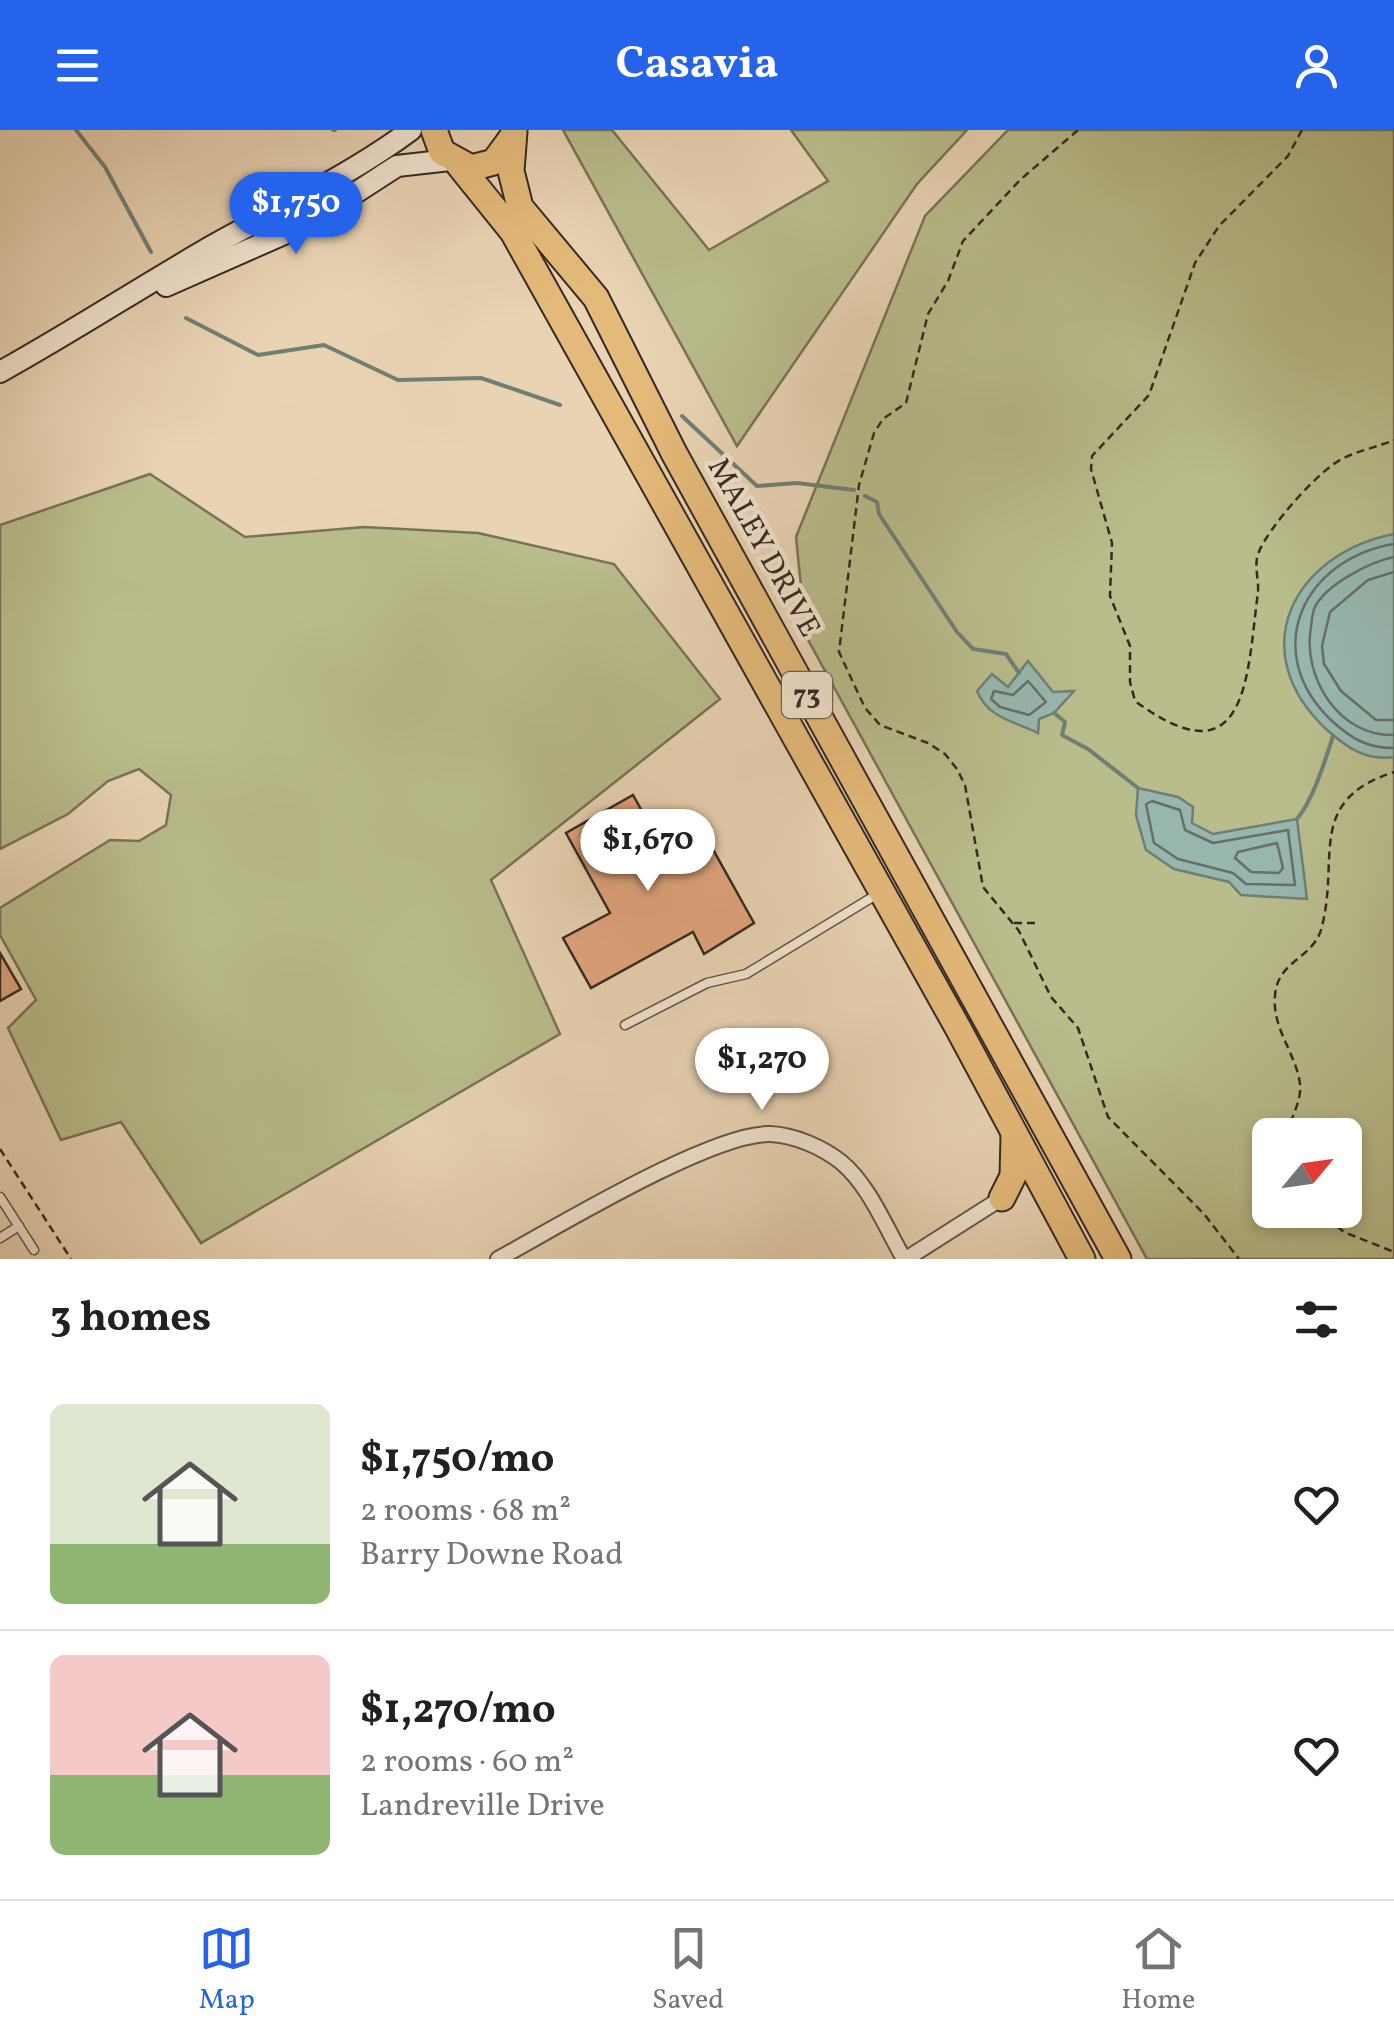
<!DOCTYPE html>
<meta charset="utf-8">
<style>
:root{--surface:#fff;--page:#f2f2f2;--text:#202124;--muted:#757577;--line:#e0e0e0;--accent:#2563eb}
body{margin:0;font-family:Vollkorn,serif;background:var(--page);color:var(--text);height:100vh;display:flex;flex-direction:column;font-size:38px;white-space:nowrap}
*{box-sizing:border-box;margin:0}
p{font-size:32px;color:var(--muted)}
.icon{flex:none;width:55px;height:55px;fill:none;stroke:currentColor;stroke-width:2;stroke-linecap:round;stroke-linejoin:round}
.map{position:relative;height:1129px;overflow:hidden}
.sheet{display:flex;flex-direction:column;background:var(--surface);flex:1}
.sheet>*{flex:none}
.needle{width:65px;rotate:61deg}
.controls{position:absolute;left:1252px;top:988px;display:grid;gap:20px}
.controls a{display:grid;place-items:center;width:110px;height:110px;border-radius:15px;background:var(--surface);box-shadow:0 5px 15px #0003;font-size:50px}
.price{position:absolute;translate:-50% -85px;padding:0 22px;border-radius:35px;background:#fff;color:#222;font-size:32px;line-height:65px;filter:drop-shadow(0 2px 5px #0008)}
.price::after{content:'';position:absolute;left:50%;top:60px;width:30px;height:22px;margin-left:-15px;background:inherit;clip-path:polygon(0 0,100% 0,50% 100%)}
.price.current{background:var(--accent);color:#fff}
ul{padding:0;list-style:none}
li{display:flex;align-items:center;gap:30px;height:250px;padding:0 50px}
li+li{border-top:2px solid var(--line)}
li span{display:grid;place-items:center;flex:none;width:280px;height:200px;border-radius:15px;color:#555}
li>.icon{margin-inline-start:auto}
span .icon{width:120px;height:120px;fill:#fffc;stroke-width:1}
li b{font-size:42px}
h2{display:flex;justify-content:space-between;align-items:center;height:120px;padding:0 50px;font-size:42px}
header{display:flex;justify-content:space-between;align-items:center;height:130px;padding:0 50px;background:var(--accent);color:#fff;font-size:45px;font-weight:700}
.menu{display:flex;justify-content:space-around;align-items:center;height:140px;border-top:2px solid var(--line);background:var(--surface);font-size:28px;color:var(--muted)}
.menu a{display:grid;justify-items:center;gap:5px}
.menu .current{color:var(--accent)}
.map>svg:first-child{display:block}
</style>
<header><svg class="icon" aria-label="menu" viewBox="0 0 24 24"><path d="M4 6h16M4 12h16M4 18h16"/></svg>Casavia<svg class="icon" aria-label="person" viewBox="0 0 24 24"><circle cx="12" cy="8" r="4"/><path d="M4 21q1-7 8-7t8 7"/></svg></header>
<div class="map">
<svg width="1394" height="1129" viewBox="0 0 1394 1129">
<rect width="100%" height="100%" fill="#e9d3b3"/>
<filter id="stains"><feTurbulence type="fractalNoise" baseFrequency=".002" numOctaves="4"/><feColorMatrix values="0 0 0 0 .2 0 0 0 0 .09 0 0 0 0 .02 0 0 0 .5 -.17"/></filter>
<radialGradient id="worn" r=".72"><stop offset=".6" stop-color="#630" stop-opacity="0"/><stop offset="1" stop-color="#630" stop-opacity=".3"/></radialGradient>
<g fill="#b9bc8b" stroke="#777357" stroke-width="2.5" fill-rule="evenodd">
<polygon points="563,0 612,0 709,120 828,51 791,0 967,0 917,54 737,316"/>
<path d="M1008,0H1394V1129H1147L806,506L796,407L925,86ZM1270,1005H1345V1080H1270Z"/>
<polygon points="150,344 245,407 364,397 478,403 614,434 720,569 491,750 560,904 201,1113 121,992 61,1010 8,898 36,870 0,805 0,778 110,710 139,711 166,695 171,665 139,639 108,651 68,684 0,719 0,395"/>
</g>
<g fill="#97b7ae" stroke="#707f76" stroke-width="2.5">
<path d="M1394,404V627C1366,631 1347,618 1326,599C1243,521 1293,424 1394,404Z"/>
<path d="M1028,531L1053,562L1074,561L1054,583L1039,589L1038,603C1013,591 988,588 977,561L992,544L1008,557Z"/>
<polygon points="1138,658 1178,667 1193,677 1192,693 1213,704 1297,689 1307,769 1241,765 1229,752 1174,739 1146,720 1136,685"/>
</g>
<g fill="none" stroke-linecap="round" stroke-linejoin="round">
<g stroke="#667068" stroke-width="2.5">
<path d="M1394,414C1303,429 1259,522 1332,591C1352,609 1367,618 1394,618"/>
<path d="M1394,427C1370,432 1329,453 1316,475C1312,481 1312,490 1311,497C1302,547 1339,607 1394,605"/>
<polyline points="1394,442 1368,450 1330,482 1322,516 1324,534 1341,561 1376,590 1394,590"/>
<polygon points="1028,551 1046,572 1029,585 1000,577 991,569 994,561 1013,565"/>
<polygon points="1152,671 1180,680 1185,700 1213,713 1288,700 1295,755 1246,754 1233,743 1178,729 1154,713 1146,674"/>
<polygon points="1277,713 1283,738 1279,743 1251,742 1235,728 1238,722"/>
</g>
<g stroke="#707f76" stroke-width="4">
<polyline points="76,0 105,37 151,122"/>
<polyline points="333,0 335,0"/>
<polyline points="186,188 258,225 324,215 398,250 481,248 560,275"/>
<polyline points="682,286 757,356 797,353 854,360"/>
<polyline points="865,366 877,372 879,384 957,502 973,519 1006,524 1019,543"/>
<polyline points="1054,583 1065,592 1062,605 1088,619 1138,658"/>
<path d="M1297,689C1313,670 1325,631 1333,606"/>
</g>
</g>
<g fill="#e2a57d" stroke="#352a23" stroke-width="2.5">
<polygon points="633,665 666,724 689,711 696,724 711,716 754,793 704,824 693,802 591,858 563,808 610,783 566,703"/>
<polygon points="0,823 21,859 0,871"/>
</g>
<g fill="none" stroke-linecap="round" stroke-linejoin="round">
<defs>
<g id="lane">
<polyline points="625,895 707,853 746,844 876,765"/>
<polyline points="0,1067 34,1120"/>
<polyline points="0,1108 19,1096"/>
</g>
<g id="street">
<path d="M498,1129C555,1098 711,1003 770,1004C794,1005 822,1017 841,1032C869,1055 886,1098 904,1129"/>
<polyline points="906,1129 1002,1068"/>
</g>
<g id="secondary">
<polyline points="166,156 309,93 397,36 450,30"/>
<path d="M0,242C72,202 141,157 212,116C279,78 349,46 411,0"/>
</g>
<g id="highway">
<polyline points="434,0 442,22 471,38 494,32 513,6"/>
<polyline points="514,2 511,41 520,77 596,168 674,323 1118,1129"/>
<polyline points="459,35 513,102 958,898 1082,1129"/>
<polyline points="1002,1068 1013,1046 1014,1006"/>
</g>
</defs>
<use href="#lane" stroke="#625447" stroke-width="11"/>
<use href="#street" stroke="#625447" stroke-width="18"/>
<use href="#secondary" stroke="#352a23" stroke-width="24"/>
<use href="#highway" stroke="#352a23" stroke-width="29"/>
<g stroke="#352a23" stroke-width="2.5" stroke-dasharray="8 5" stroke-linecap="butt">
<polyline points="1078,0 1020,50 963,111 948,151 928,184 906,273 883,289 874,303 859,355 839,522 865,578 880,595 928,613 945,624 957,639 965,655 983,757 1019,801 1051,867 1078,898 1108,987 1204,1084 1239,1129"/>
<path d="M1302,0L1288,26L1219,96L1195,133L1149,265L1092,326L1091,339L1112,413L1110,466L1130,516V552L1135,571C1249,655 1247,544 1258,462C1259,450 1254,436 1258,424C1267,399 1319,339 1344,328C1360,320 1378,317 1394,310"/>
<polyline points="1014,793 1036,793"/>
<path d="M1287,1005C1290,988 1302,972 1300,954C1296,923 1272,899 1275,866C1277,831 1312,829 1321,800C1341,729 1304,671 1394,642"/>
<polyline points="0,1019 71,1129"/>
<polyline points="1317,1080 1344,1102 1394,1122"/>
</g>
<use href="#lane" stroke="#f1e2ce" stroke-width="8"/>
<use href="#street" stroke="#f1e2ce" stroke-width="14"/>
<use href="#secondary" stroke="#f1e2ce" stroke-width="20"/>
<use href="#highway" stroke="#e4ba7a" stroke-width="25"/>
</g>
<g text-anchor="middle" dominant-baseline="central" stroke-width="9" stroke-linejoin="round" paint-order="stroke">
<rect fill="#f1e2ce" stroke="#6d6156" stroke-width="2.5" x="782" y="542" width="50" height="46" rx="8"/>
<g font-size="28" font-weight="bold" fill="#352a23">
<text x="807" y="565">73</text>
</g>
<g font-size="30" fill="#352a23" stroke="#f1e2ce">
<text transform="translate(763 418) rotate(61)">MALEY DRIVE</text>
</g>
</g>
<rect width="100%" height="100%" filter="url(#stains)"/>
<rect width="100%" height="100%" fill="url(#worn)"/>
</svg>
<div class="controls">
<a><svg class="needle" viewBox="-14 -14 28 28"><path d="M0-13l5 13h-10z" fill="#e53935"/><path d="M0 13l5-13h-10z" fill="#757577"/></svg></a>
</div>
<b class="price current" style="left:296px;top:127px">$1,750</b>
<b class="price" style="left:648px;top:764px">$1,670</b>
<b class="price" style="left:762px;top:983px">$1,270</b>
</div>
<section class="sheet">
<h2>3 homes<svg class="icon" aria-label="filters" viewBox="0 0 24 24"><path d="M4 7h16M4 17h16"/><circle cx="9" cy="7" r="2"/><circle cx="15" cy="17" r="2"/></svg></h2>
<ul>
<li><span style="background:linear-gradient(#dfe7d0 70%,#8fb573 0)"><svg class="icon" aria-label="home" viewBox="0 0 24 24"><path d="M3 11l9-7 9 7M6 9v11h12V9"/></svg></span><div><b>$1,750/mo</b><p>2 rooms · 68 m²</p><p>Barry Downe Road</p></div><svg class="icon" aria-label="heart" viewBox="0 0 24 24"><path d="M12 20l-8-8c-3-5 5-10 8-4 3-6 11-1 8 4z"/></svg></li>
<li><span style="background:linear-gradient(#f6c9c9 60%,#8fb573 0)"><svg class="icon" aria-label="home" viewBox="0 0 24 24"><path d="M3 11l9-7 9 7M6 9v11h12V9"/></svg></span><div><b>$1,270/mo</b><p>2 rooms · 60 m²</p><p>Landreville Drive</p></div><svg class="icon" aria-label="heart" viewBox="0 0 24 24"><path d="M12 20l-8-8c-3-5 5-10 8-4 3-6 11-1 8 4z"/></svg></li>
</ul>
</section>
<nav class="menu">
<a class="current"><svg class="icon" aria-label="map" viewBox="0 0 24 24"><path d="M3 6l6-2 6 2 6-2v14l-6 2-6-2-6 2zM9 4v14M15 6v14"/></svg>Map</a>
<a><svg class="icon" aria-label="saved" viewBox="0 0 24 24"><path d="M7 4h10v16l-5-4-5 4z"/></svg>Saved</a>
<a><svg class="icon" aria-label="home" viewBox="0 0 24 24"><path d="M3 11l9-7 9 7M6 9v11h12V9"/></svg>Home</a>
</nav>
